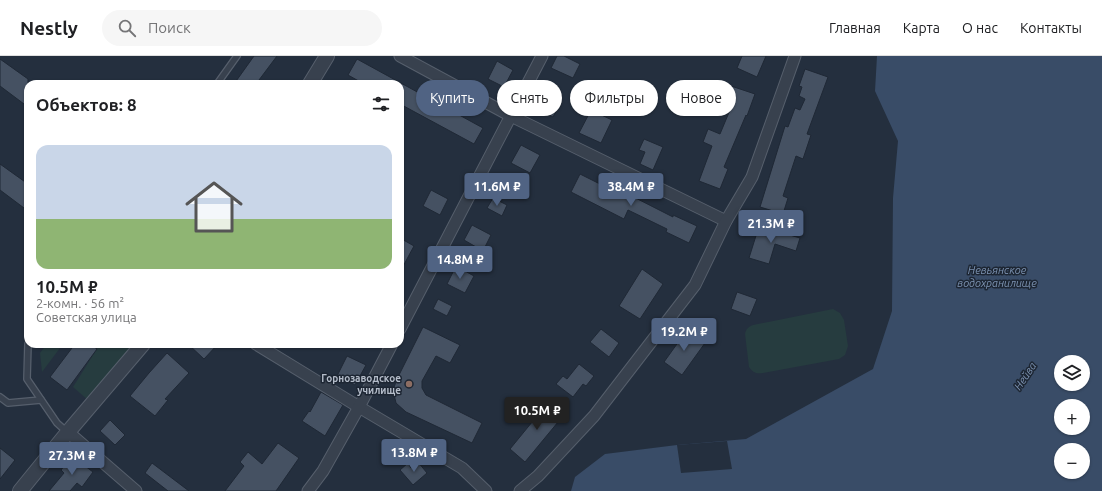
<!DOCTYPE html>
<html lang="ru">
<meta charset="utf-8">
<style>
:root{--surface:#fff;--page:#f6f6f6;--text:#202124;--muted:#757577;--line:#e0e0e0;--accent:#506383}
body{margin:0;font-family:Ubuntu,sans-serif;background:var(--page);color:var(--text);height:100vh;display:flex;flex-direction:column;font-size:15px;white-space:nowrap}
*{box-sizing:border-box;margin:0}
p{font-size:13px;color:var(--muted)}
.icon{flex:none;width:22px;height:22px;fill:none;stroke:currentColor;stroke-width:2;stroke-linecap:round;stroke-linejoin:round}
.map{position:relative;flex:1;overflow:hidden}
.details{position:absolute;left:24px;top:24px;width:380px;height:268px;display:flex;flex-direction:column;background:var(--surface);border-radius:12px;box-shadow:0 1px 3px #0004}
.details>*{flex:none}
.guide{position:absolute;left:416px;top:24px;width:380px;height:36px;display:flex;gap:8px}
.tools{position:absolute;left:1054px;top:299px;display:grid;gap:8px}
.tools a{display:grid;place-items:center;width:36px;height:36px;border-radius:50%;background:var(--surface);box-shadow:0 1px 3px #0004;font-size:20px}
.price{position:absolute;translate:-50% -34px;padding:0 9px;border-radius:4px;background:var(--accent);color:#fff;font-size:13px;line-height:26px;filter:drop-shadow(0 1px 2px #0008)}
.price::after{content:'';position:absolute;left:50%;top:24px;width:12px;height:9px;margin-left:-6px;background:inherit;clip-path:polygon(0 0,100% 0,50% 100%)}
.price.selected{background:#222;color:#fff}
ul{padding:0;list-style:none}
li{display:grid;align-content:center;gap:8px;height:212px;padding:0 12px}
li+li{border-top:1px solid var(--line)}
li span{display:grid;place-items:center;height:124px;border-radius:12px;color:#555}
li>.icon{margin-inline-start:auto}
span .icon{width:72px;height:72px;fill:#fffc;stroke-width:1}
li b{font-size:17px}
h2{display:flex;justify-content:space-between;align-items:center;height:48px;padding:0 12px;font-size:17px}
.tag{padding:0 14px;border-radius:18px;background:var(--surface);box-shadow:0 1px 3px #0004;font-size:14px;line-height:36px}
.tag.selected{background:var(--accent);color:#fff}
header{display:flex;align-items:center;gap:24px;box-sizing:border-box;height:56px;padding:0 20px;background:var(--surface);border-bottom:1px solid var(--line)}
header strong{font-size:19px}
nav{display:flex;gap:22px;margin-inline-start:auto;font-size:14px}
.search{width:280px;height:36px;background:var(--page);display:flex;align-items:center;gap:10px;box-sizing:border-box;padding:0 14px;border-radius:22px;color:var(--muted);font-size:15px}
.map>svg:first-child{display:block}
</style>
<header>
<strong>Nestly</strong>
<div class="search"><svg class="icon" aria-label="search" viewBox="0 0 24 24"><circle cx="10" cy="10" r="6"/><path d="M15 15l6 6"/></svg>Поиск</div>
<nav><a>Главная</a><a>Карта</a><a>О нас</a><a>Контакты</a></nav>
</header>
<div class="map">
<svg width="1102" height="435" viewBox="0 0 1102 435">
<rect width="100%" height="100%" fill="#242f3e"/>
<g fill="#263c3f">
<path d="M833,253L840,257L844,264L848,290L845,299L839,303L763,317C757,318 753,317 749,311L745,278C746,273 748,271 753,269Z"/>
<polygon points="47,288 63,288 42,316 40,297"/>
<polygon points="100,288 135,288 88,344 73,331"/>
</g>
<path fill="#394c67" fill-rule="evenodd" d="M877,0H1102V435H571L575,421L605,398L677,389L746,383L873,313L892,255L893,142L898,85L875,35ZM1061,306H1083V328H1061ZM1061,350H1083V372H1061ZM1061,394H1083V416H1061Z"/>
<polygon fill="#242f3e" points="727,385 732,413 681,417 677,389"/>
<g fill="#455162" stroke="#1f2835">
<polygon points="254,0 277,0 256,28 234,28"/>
<polygon points="557,0 564,0 580,8 573,22 551,12"/>
<polygon points="742,0 766,0 757,21 737,12"/>
<polygon points="0,3 28,23 28,51 0,30"/>
<polygon points="357,3 483,72 474,88 400,48 400,28 364,28 348,19"/>
<polygon points="497,5 513,14 504,31 488,23"/>
<polygon points="805,13 828,21 807,78 811,79 803,103 796,100 783,140 788,142 783,158 760,151 785,70 788,71 795,52 800,54 805,43 799,40 802,31 799,30"/>
<polygon points="722,27 755,38 747,60 746,59 724,111 728,113 720,133 699,125 712,90 703,86 708,73 720,78 730,54 715,49"/>
<polygon points="539,35 561,46 553,61 531,50"/>
<polygon points="591,54 612,64 601,87 579,77"/>
<polygon points="644,83 663,91 653,114 640,108 645,96 639,94"/>
<polygon points="521,89 540,99 530,117 511,107"/>
<polygon points="0,108 28,128 28,155 0,134"/>
<polygon points="580,118 612,134 614,131 673,161 673,159 697,170 689,187 666,176 667,173 628,154 624,163 571,136"/>
<polygon points="431,134 448,143 440,159 423,150"/>
<polygon points="493,142 507,149 502,160 487,152"/>
<polygon points="472,169 491,179 483,195 464,184"/>
<polygon points="759,170 800,182 796,195 775,188 769,208 749,202"/>
<polygon points="400,182 414,190 400,216"/>
<polygon points="456,210 474,220 465,237 447,228"/>
<polygon points="642,213 663,228 640,263 619,250"/>
<polygon points="737,236 757,243 750,260 731,253"/>
<polygon points="438,243 452,250 447,260 433,253"/>
<polygon points="423,271 460,289 450,307 436,300 422,325 422,332 426,339 482,367 472,387 406,356 396,347 393,334 397,323"/>
<polygon points="601,273 619,287 609,301 590,286"/>
<polygon points="687,274 705,287 682,319 664,306"/>
<polygon points="75,288 90,288 97,293 67,334 50,321"/>
<polygon points="188,288 218,288 204,303"/>
<polygon points="167,297 189,317 165,343 168,344 155,360 130,340 149,317"/>
<polygon points="347,300 366,309 355,329 337,320"/>
<polygon points="579,308 594,320 586,330 583,328 573,341 556,328 563,320 567,323"/>
<polygon points="321,336 343,349 325,380 302,365 309,355 310,356"/>
<polygon points="545,345 563,360 525,406 510,393 537,360 534,358"/>
<polygon points="110,364 125,379 115,389 100,375"/>
<polygon points="278,387 299,402 276,435 225,435 244,410 240,406 248,396 262,408"/>
<polygon points="0,392 15,404 0,423"/>
<polygon points="72,400 93,416 82,431 77,427 70,435 49,435 64,417 61,414"/>
<polygon points="418,406 427,417 413,429 400,414 408,407 411,412"/>
<polygon points="152,407 189,435 168,435 145,417"/>
</g>
<g fill="none" stroke-linecap="round" stroke-linejoin="round">
<defs>
<g id="service">
<polyline points="217,28 237,0"/>
<polyline points="28,288 27,323 57,367 67,376"/>
<polyline points="0,341 8,347 41,344"/>
</g>
<g id="minor">
<polyline points="400,0 511,60 726,165"/>
<polyline points="400,273 542,0"/>
<polyline points="256,288 359,351 462,412 486,435"/>
<polyline points="68,376 136,435"/>
<polyline points="308,435 323,415 359,351 392,288"/>
<polyline points="520,435 538,420 594,360 695,229 726,165 752,121 795,0"/>
</g>
<g id="tertiary">
<polyline points="310,28 327,0"/>
<polyline points="20,435 68,376 143,288"/>
</g>
</defs>
<use href="#service" stroke="#565f6c" stroke-width="8"/>
<use href="#minor" stroke="#565f6c" stroke-width="13"/>
<use href="#tertiary" stroke="#565f6c" stroke-width="16"/>
<use href="#service" stroke="#38414e" stroke-width="5.5"/>
<use href="#minor" stroke="#38414e" stroke-width="11"/>
<use href="#tertiary" stroke="#38414e" stroke-width="14"/>
</g>
<circle fill="#8d6e63" stroke="#1d2633" stroke-width="1.5" cx="409" cy="328" r="4"/>
<g text-anchor="middle" dominant-baseline="central" stroke-width="3" stroke-linejoin="round" paint-order="stroke">
<g font-size="10" font-weight="bold" fill="#b4bcc9" stroke="#1d2633" text-anchor="end">
<text x="401" y="322">Горнозаводское<tspan x="401" dy="12">училище</tspan></text>
</g>
<g font-size="11" font-style="italic" fill="#7c92b1" stroke="#1d2633">
<text x="997" y="214">Невьянское<tspan x="997" dy="13">водохранилище</tspan></text>
<text transform="translate(1025 320) rotate(-56)">Нейва</text>
</g>
</g>
</svg>
<div class="tools">
<a><svg class="icon" aria-label="layers" viewBox="0 0 24 24"><path d="M12 4l9 5-9 5-9-5zM3 14l9 5 9-5"/></svg></a>
<a>+</a>
<a>−</a>
</div>
<b class="price" style="left:497px;top:151px">11.6M ₽</b>
<b class="price" style="left:631px;top:151px">38.4M ₽</b>
<b class="price" style="left:771px;top:188px">21.3M ₽</b>
<b class="price" style="left:460px;top:224px">14.8M ₽</b>
<b class="price" style="left:684px;top:296px">19.2M ₽</b>
<b class="price selected" style="left:537px;top:375px">10.5M ₽</b>
<b class="price" style="left:414px;top:417px">13.8M ₽</b>
<b class="price" style="left:72px;top:420px">27.3M ₽</b>
<div class="guide">
<a class="tag selected">Купить</a>
<a class="tag">Снять</a>
<a class="tag">Фильтры</a>
<a class="tag">Новое</a>
</div>
<section class="details">
<h2>Объектов: 8<svg class="icon" aria-label="filters" viewBox="0 0 24 24"><path d="M4 7h16M4 17h16"/><circle cx="9" cy="7" r="2"/><circle cx="15" cy="17" r="2"/></svg></h2>
<ul>
<li><span style="background:linear-gradient(#c9d6e8 60%,#8fb573 0)"><svg class="icon" aria-label="home" viewBox="0 0 24 24"><path d="M3 11l9-7 9 7M6 9v11h12V9"/></svg></span><div><b>10.5M ₽</b><p>2-комн. · 56 m²</p><p>Советская улица</p></div></li>
</ul>
</section>
</div>
